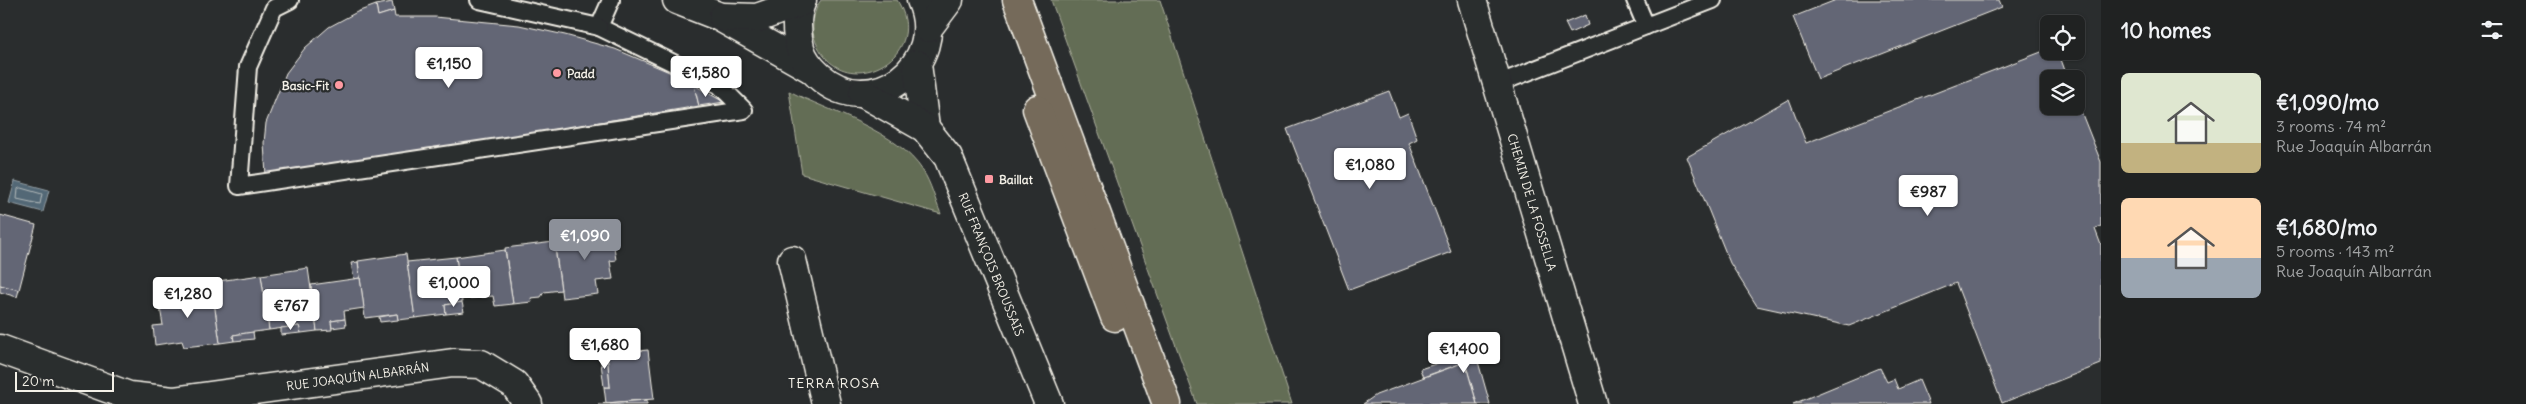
<!DOCTYPE html>
<meta charset="utf-8">
<style>
:root{--surface:#202222;--page:#2d2f2f;--text:#f1f3f6;--muted:#a2a4a5;--line:#3d3f40;--accent:#8c9099}
body{margin:0;font-family:Delius,sans-serif;background:var(--page);color:var(--text);height:100vh;display:flex;flex-direction:column;font-size:19px;white-space:nowrap}
*{box-sizing:border-box;margin:0}
p{font-size:16px;color:var(--muted)}
.icon{flex:none;width:28px;height:28px;fill:none;stroke:currentColor;stroke-width:2;stroke-linecap:round;stroke-linejoin:round}
.map{position:relative;flex:1;overflow:hidden}
.drawer{display:flex;flex-direction:column;background:var(--surface);width:425px}
.drawer>*{flex:none}
.buttons{position:absolute;left:2040px;top:15px;display:grid;gap:10px}
.buttons a{display:grid;place-items:center;width:45px;height:45px;border-radius:8px;background:var(--surface);box-shadow:0 1px 4px #0004,0 0 0 1px var(--line);font-size:25px}
.scale{position:absolute;left:15px;bottom:12px;width:99px;box-sizing:border-box;padding-left:5px;border:2px solid #f4f1e8;border-top:0;font-size:14px;line-height:18px;white-space:nowrap;color:#f4f1e8;-webkit-text-stroke:4px #2a2d2e;paint-order:stroke}
.price{position:absolute;translate:-50% -42px;padding:0 11px;border-radius:5px;background:#fff;color:#222;font-size:16px;line-height:32px;filter:drop-shadow(0 1px 2px #0008)}
.price::after{content:'';position:absolute;left:50%;top:30px;width:15px;height:11px;margin-left:-8px;background:inherit;clip-path:polygon(0 0,100% 0,50% 100%)}
.price.active{background:var(--accent);color:#fff}
ul{padding:0;list-style:none}
li{display:flex;align-items:center;gap:15px;height:125px;padding:0 20px}
li span{display:grid;place-items:center;flex:none;width:140px;height:100px;border-radius:8px;color:#555}
li>.icon{margin-inline-start:auto}
span .icon{width:60px;height:60px;fill:#fffc;stroke-width:1}
li b{font-size:21px}
h2{display:flex;justify-content:space-between;align-items:center;height:60px;padding:0 20px;font-size:21px}
main{display:flex;flex:1;min-height:0}
.map>svg:first-child{display:block}
</style>
<main>
<div class="map">
<svg width="2101" height="404" viewBox="0 0 2101 404">
<rect width="100%" height="100%" fill="#2a2d2e"/>
<filter id="ink" filterUnits="userSpaceOnUse"><feTurbulence type="fractalNoise" baseFrequency=".02" numOctaves="2"/><feDisplacementMap in="SourceGraphic" scale="10" xChannelSelector="R" yChannelSelector="G"/><feConvolveMatrix kernelMatrix="1 2 1 2 8 2 1 2 1" color-interpolation-filters="sRGB"/></filter>
<g filter="url(#ink)">
<g fill="#636d54" stroke="#acaf9e">
<path d="M821,0H897C935,60 837,107 814,37C811,26 814,9 821,0Z"/>
<polygon points="1051,0 1160,0 1292,404 1197,404"/>
<path d="M789,91C830,112 898,131 923,171C931,183 935,200 941,214L802,174Z"/>
</g>
<polygon fill="#526776" stroke="#939ea4" points="15,181 49,190 43,212 9,203"/>
<g fill="none" stroke-linecap="round" stroke-linejoin="round">
<polygon stroke="#b3baba" stroke-width="1" points="21,188 42,194 40,204 17,199 18,189"/>
</g>
<g fill="#646675" stroke="#f4f1e8">
<polygon points="1836,0 1999,0 2002,7 1818,79 1793,17"/>
<polygon points="392,2 394,11 378,16 376,5"/>
<polygon points="376,5 378,16 394,11 395,17 435,17 519,25 565,35 615,49 667,71 694,85 699,106 266,176 264,143 266,123 286,73 305,48 329,27 357,12"/>
<polygon points="1585,15 1588,25 1570,33 1565,23"/>
<polygon points="2049,49 2049,51 2058,51 2068,79 2049,79 2049,106 2076,106 2076,99 2101,162 2101,226 2095,229 2101,245 2101,364 2002,403 1956,283 1849,326 1757,306 1730,263 1687,157 1789,99 1806,143"/>
<polygon points="694,85 724,102 699,106"/>
<polygon points="1389,91 1399,117 1408,113 1417,139 1409,143 1451,252 1349,290 1287,129"/>
<polygon points="0,215 36,225 19,290 0,285"/>
<polygon points="611,226 616,260 610,261 613,279 596,281 598,294 562,298 554,239 580,237 580,230"/>
<polygon points="554,242 561,290 544,292 541,297 531,298 532,302 513,304 505,248"/>
<polygon points="505,250 513,304 495,306 493,296 462,299 456,257"/>
<polygon points="406,254 415,318 398,320 397,314 365,318 358,261"/>
<polygon points="456,257 462,302 445,305 446,314 415,318 407,262"/>
<polygon points="358,262 360,278 354,279 351,263"/>
<polygon points="308,268 317,331 301,333 299,326 269,330 261,275"/>
<polygon points="261,275 269,330 233,335 234,341 220,343 211,282"/>
<polygon points="360,278 364,308 344,311 345,319 331,321 332,330 317,331 311,285"/>
<polygon points="0,285 19,290 17,297 0,292"/>
<polygon points="212,289 220,343 184,347 182,341 155,345 153,326 163,325 158,296"/>
<polygon points="462,302 464,312 446,314 445,305"/>
<polygon points="397,314 398,320 380,322 379,317"/>
<polygon points="345,319 346,326 332,328 331,321"/>
<polygon points="299,326 301,333 281,335 281,328"/>
<polygon points="253,332 254,339 234,341 233,335"/>
<polygon points="648,350 654,399 606,403 604,387 610,387 607,354"/>
<polygon points="1475,351 1490,404 1477,404 1465,362 1423,377 1420,369"/>
<polygon points="600,355 607,354 610,387 604,387"/>
<polygon points="1465,362 1477,404 1363,404 1376,395"/>
<polygon points="1880,368 1887,382 1894,379 1898,389 1919,380 1929,404 1793,404"/>
<polygon points="647,400 647,404 598,404 606,403"/>
</g>
<g fill="none" stroke-linecap="round" stroke-linejoin="round">
<defs>
<g id="service">
<polyline points="290,0 274,8 248,67 239,186 744,110 719,85 599,27 611,0"/>
<polyline points="479,0 599,27"/>
<polyline points="1646,26 1713,0"/>
<polyline points="1497,84 1646,26 1635,0"/>
</g>
<g id="minor">
<polyline points="677,0 718,16 810,68"/>
<path d="M802,0C795,16 796,32 800,48C803,60 810,68 819,76C871,123 950,64 921,0"/>
<path id="s1" d="M1472,0L1593,404"/>
<polyline points="723,17 757,18 801,2"/>
<polyline points="928,28 949,0"/>
<polyline points="917,64 925,128"/>
<path id="s2" d="M863,93L925,128L948,157L1049,404"/>
<polyline points="792,260 826,404"/>
<path id="s3" d="M0,349L129,396L173,401L453,363L481,364L514,384L528,404"/>
</g>
<g id="primary">
<polyline points="1017,0 1167,404"/>
<polyline points="1037,109 1115,317"/>
</g>
</defs>
<use href="#service" stroke="#f4f1e8" stroke-width="20"/>
<use href="#minor" stroke="#f4f1e8" stroke-width="31"/>
<use href="#primary" stroke="#f4f1e8" stroke-width="31"/>
<use href="#service" stroke="#2a2d2e" stroke-width="16"/>
<use href="#minor" stroke="#2a2d2e" stroke-width="28"/>
<use href="#primary" stroke="#746a5a" stroke-width="28"/>
</g>
</g>
<g fill="#ff9aa2" stroke="#2a2d2e" stroke-width="2">
<circle cx="557" cy="73" r="5"/>
<circle cx="339" cy="85" r="5"/>
<rect x="984" y="174" width="10" height="10" rx="2.5"/>
</g>
<g text-anchor="middle" dominant-baseline="central" stroke-width="4.5" stroke-linejoin="round" paint-order="stroke">
<g font-size="12" font-weight="bold" fill="#f4f1e8" stroke="#2a2d2e" text-anchor="start">
<text x="567" y="73">Padd</text>
<text x="329" y="85" text-anchor="end">Basic-Fit</text>
<text x="999" y="179">Baillat</text>
</g>
<g font-size="12" fill="#f4f1e8" stroke="#2a2d2e">
<text stroke="none"><textPath href="#s1" startOffset="211">CHEMIN DE LA FOSSELLA</textPath></text>
<text stroke="none"><textPath href="#s2" startOffset="224">RUE FRANÇOIS BROUSSAIS</textPath></text>
<text stroke="none"><textPath href="#s3" startOffset="368">RUE JOAQUÍN ALBARRÁN</textPath></text>
</g>
<g font-size="14" letter-spacing="1" fill="#f4f1e8" stroke="#2a2d2e">
<text x="834" y="383">TERRA ROSA</text>
</g>
</g>
</svg>
<div class="buttons">
<a><svg class="icon" aria-label="locate" viewBox="0 0 24 24"><circle cx="12" cy="12" r="6"/><path d="M12 2v4M12 18v4M2 12h4M18 12h4"/></svg></a>
<a><svg class="icon" aria-label="layers" viewBox="0 0 24 24"><path d="M12 4l9 5-9 5-9-5zM3 14l9 5 9-5"/></svg></a>
</div>
<div class="scale">20 m</div>
<b class="price" style="left:449px;top:89px">€1,150</b>
<b class="price" style="left:706px;top:98px">€1,580</b>
<b class="price" style="left:1370px;top:190px">€1,080</b>
<b class="price" style="left:1928px;top:217px">€987</b>
<b class="price active" style="left:585px;top:261px">€1,090</b>
<b class="price" style="left:454px;top:308px">€1,000</b>
<b class="price" style="left:188px;top:319px">€1,280</b>
<b class="price" style="left:291px;top:331px">€767</b>
<b class="price" style="left:605px;top:370px">€1,680</b>
<b class="price" style="left:1464px;top:374px">€1,400</b>
</div>
<section class="drawer">
<h2>10 homes<svg class="icon" aria-label="filters" viewBox="0 0 24 24"><path d="M4 7h16M4 17h16"/><circle cx="9" cy="7" r="2"/><circle cx="15" cy="17" r="2"/></svg></h2>
<ul>
<li><span style="background:linear-gradient(#dfe7d0 70%,#c2b280 0)"><svg class="icon" aria-label="home" viewBox="0 0 24 24"><path d="M3 11l9-7 9 7M6 9v11h12V9"/></svg></span><div><b>€1,090/mo</b><p>3 rooms · 74 m²</p><p>Rue Joaquín Albarrán</p></div></li>
<li><span style="background:linear-gradient(#ffd9b3 60%,#9aa5b1 0)"><svg class="icon" aria-label="home" viewBox="0 0 24 24"><path d="M3 11l9-7 9 7M6 9v11h12V9"/></svg></span><div><b>€1,680/mo</b><p>5 rooms · 143 m²</p><p>Rue Joaquín Albarrán</p></div></li>
</ul>
</section>
</main>
